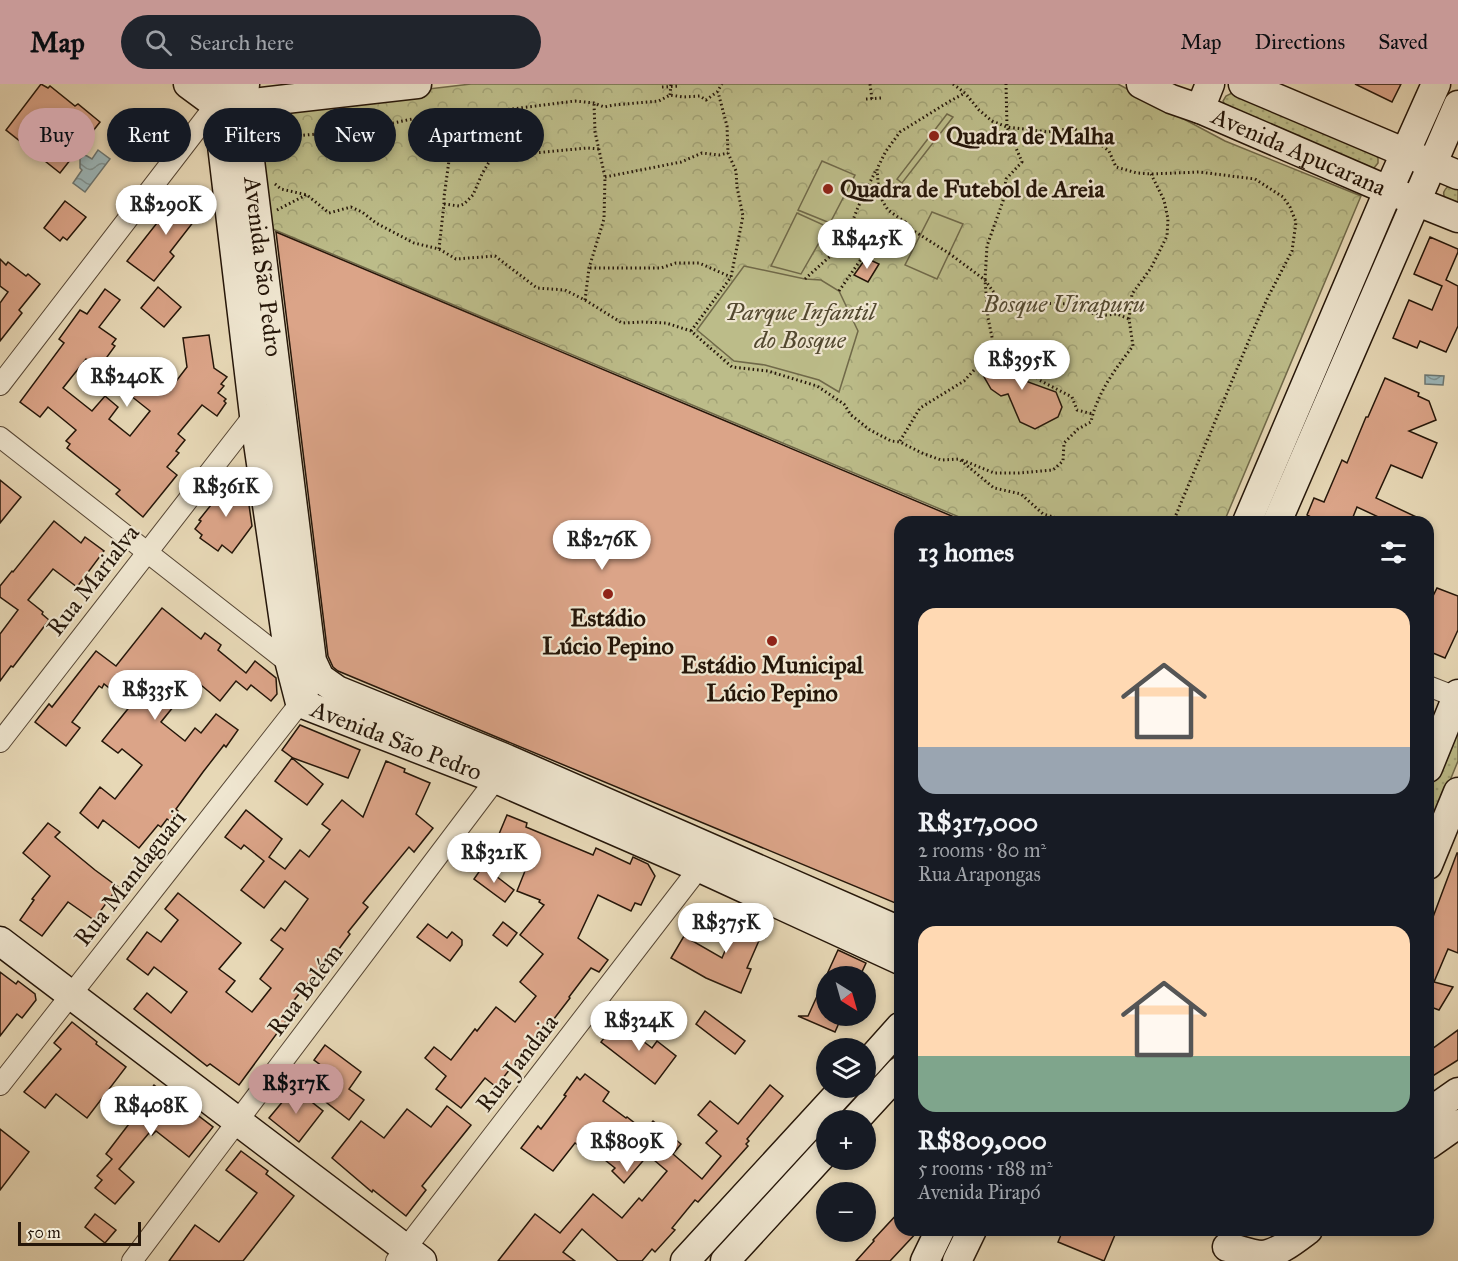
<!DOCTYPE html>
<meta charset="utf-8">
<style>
:root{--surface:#171b24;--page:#20242c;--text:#f1f3f6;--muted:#9ea1a6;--accent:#c59692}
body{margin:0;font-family:"IM FELL Great Primer",serif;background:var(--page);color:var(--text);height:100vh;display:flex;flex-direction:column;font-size:22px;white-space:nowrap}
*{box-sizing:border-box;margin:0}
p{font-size:20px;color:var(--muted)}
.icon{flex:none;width:33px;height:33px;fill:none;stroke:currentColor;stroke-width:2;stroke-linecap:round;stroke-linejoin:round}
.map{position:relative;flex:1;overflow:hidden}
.details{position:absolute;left:894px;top:432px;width:540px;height:720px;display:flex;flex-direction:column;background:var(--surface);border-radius:18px;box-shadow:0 3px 9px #0003}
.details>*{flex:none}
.guide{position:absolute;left:18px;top:24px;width:570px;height:54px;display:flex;gap:12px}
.needle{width:39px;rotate:143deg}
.fabs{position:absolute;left:816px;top:882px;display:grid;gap:12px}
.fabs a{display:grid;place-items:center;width:60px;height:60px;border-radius:50%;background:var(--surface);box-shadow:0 3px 9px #0003;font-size:30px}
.scale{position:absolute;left:18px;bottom:15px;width:123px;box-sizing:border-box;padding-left:6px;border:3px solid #251609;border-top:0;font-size:16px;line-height:21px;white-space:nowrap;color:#251609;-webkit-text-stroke:4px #efe6d0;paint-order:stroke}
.price{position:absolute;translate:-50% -51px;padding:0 14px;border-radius:21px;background:#fff;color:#222;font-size:20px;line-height:39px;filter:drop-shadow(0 2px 3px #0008)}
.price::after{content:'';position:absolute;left:50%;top:36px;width:18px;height:14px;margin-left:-9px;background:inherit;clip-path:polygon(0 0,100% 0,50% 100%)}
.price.on{background:var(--accent);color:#111}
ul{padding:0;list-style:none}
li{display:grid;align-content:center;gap:12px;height:318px;padding:0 24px}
li span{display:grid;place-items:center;height:186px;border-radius:18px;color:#555}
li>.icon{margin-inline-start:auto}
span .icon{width:108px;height:108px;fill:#fffc;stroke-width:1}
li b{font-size:26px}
h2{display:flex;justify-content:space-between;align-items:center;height:72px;padding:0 24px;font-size:26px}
.chip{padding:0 21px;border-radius:27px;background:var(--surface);box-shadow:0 3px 9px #0003;font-size:21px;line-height:54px}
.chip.on{background:var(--accent);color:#111}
header{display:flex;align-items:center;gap:36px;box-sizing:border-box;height:84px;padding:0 30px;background:var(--accent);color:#111}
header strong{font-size:28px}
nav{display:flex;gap:33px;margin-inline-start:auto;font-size:21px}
.search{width:420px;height:54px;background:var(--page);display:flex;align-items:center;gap:15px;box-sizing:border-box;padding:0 21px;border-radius:33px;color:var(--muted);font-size:22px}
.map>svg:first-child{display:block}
</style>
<header>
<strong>Map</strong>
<div class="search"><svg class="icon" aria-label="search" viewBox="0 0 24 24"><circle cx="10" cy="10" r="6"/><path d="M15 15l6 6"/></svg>Search here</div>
<nav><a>Map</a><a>Directions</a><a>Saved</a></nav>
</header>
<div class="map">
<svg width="1458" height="1177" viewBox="0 0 1458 1177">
<defs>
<pattern id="grass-dots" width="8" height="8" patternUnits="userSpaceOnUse" patternTransform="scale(1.5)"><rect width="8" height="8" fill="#bcbc89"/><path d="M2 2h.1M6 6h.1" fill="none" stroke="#a1a175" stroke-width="1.8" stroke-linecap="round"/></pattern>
<pattern id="forest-crowns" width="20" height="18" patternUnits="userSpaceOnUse" patternTransform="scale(1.5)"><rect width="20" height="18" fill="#bcbc89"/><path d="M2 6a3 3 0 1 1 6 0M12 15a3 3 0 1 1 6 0" fill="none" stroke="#a1a175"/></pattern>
<pattern id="water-waves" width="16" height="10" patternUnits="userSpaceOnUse" patternTransform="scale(1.5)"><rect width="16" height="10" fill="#9cb7ba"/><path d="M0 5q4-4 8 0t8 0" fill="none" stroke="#7f9495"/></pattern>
</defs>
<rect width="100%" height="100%" fill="#e7d8b6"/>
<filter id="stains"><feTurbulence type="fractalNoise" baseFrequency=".00333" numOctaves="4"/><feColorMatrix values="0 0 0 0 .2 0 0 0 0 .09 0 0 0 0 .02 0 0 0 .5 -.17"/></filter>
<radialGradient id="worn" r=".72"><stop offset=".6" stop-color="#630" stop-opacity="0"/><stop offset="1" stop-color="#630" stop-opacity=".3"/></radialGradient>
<g fill="url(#grass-dots)" stroke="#706949" stroke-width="1.5">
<polygon points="1232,9 1236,9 1375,69 1378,74 1378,79 1374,84 1368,85 1226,23 1223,17 1226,12"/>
<path d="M1450,101H1458V122C1448,118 1436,111 1450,101Z"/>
<polygon points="1455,640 1458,641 1458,677 1428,750 1428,705"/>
<polygon points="900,955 900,973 843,1036 827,1036 857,1004 866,1004 866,994"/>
</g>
<polygon fill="url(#forest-crowns)" stroke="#706949" stroke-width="1.5" points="471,0 1118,0 1225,57 1361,112 1224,438 971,438 263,141 249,26"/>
<g fill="#bcbc89" stroke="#706949" stroke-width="1.5">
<polygon points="947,30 953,33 902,99 897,95"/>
<polygon points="822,77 855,91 830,139 798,126"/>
<polygon points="932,128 963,140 937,195 905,181"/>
<polygon points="797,129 828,143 801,190 771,182"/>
<polygon points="744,182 805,195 821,196 839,207 858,247 839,308 819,296 765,281 734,277 697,246"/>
</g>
<g fill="url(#water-waves)" stroke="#6c7773" stroke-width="1.5">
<polygon points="98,66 110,75 85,108 73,99 82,86 80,84 80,75 84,71 87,72 92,75"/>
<polygon points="1425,291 1444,292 1443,301 1425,300"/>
</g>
<g fill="#dba488" stroke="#251609" stroke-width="1.5">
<polygon points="41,0 48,4 50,2 75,22 78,20 100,38 60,89 6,46"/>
<polygon points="1355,0 1401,0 1392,18"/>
<polygon points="183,106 205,123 170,168 174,172 154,197 127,177"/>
<polygon points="65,117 86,133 67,156 63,153 60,157 44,144"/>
<polygon points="276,148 966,438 900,438 900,821 338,587 333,583 328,572"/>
<polygon points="1430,153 1458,165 1458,168 1446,196 1458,202 1458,242 1446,268 1420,257 1417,264 1393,254 1409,216 1432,226 1442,202 1414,190"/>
<polygon points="866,174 879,180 868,198 854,191"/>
<polygon points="0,175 6,181 8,178 26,192 28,190 40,200 19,226 22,229 0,257 0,219 8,208 0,202"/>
<polygon points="158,203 181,223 164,243 141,224"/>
<polygon points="105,205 120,216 99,243 116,255 112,260 115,262 99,284 86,275 63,304 92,327 105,312 118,323 109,335 130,352 150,327 126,308 148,282 165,297 167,295 174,300 187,283 183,254 209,251 214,284 227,293 221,300 224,302 218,309 226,315 224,317 226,319 217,332 202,321 178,350 185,356 176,367 179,369 167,383 177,391 143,433 116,410 120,406 67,364 70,360 66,357 76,346 48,323 40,333 20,318 64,259 59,255 80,226 87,230"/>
<polygon points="1004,267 1012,271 1022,280 1028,298 1056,308 1062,323 1058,333 1035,345 1020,338 1008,310 1001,312 991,305 983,291 985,281 993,272"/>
<polygon points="1385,294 1419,309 1418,312 1429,317 1436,336 1409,347 1437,359 1422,394 1391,381 1376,414 1427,438 1389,438 1357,423 1351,438 1308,438 1311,433 1307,431 1314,414 1324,418 1342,376 1347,379 1366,333 1368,333"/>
<polygon points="220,395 226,400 229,398 248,414 252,442 232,469 222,461 218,467 200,454 202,451 195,445 201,437 199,436 215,416 210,412 212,411 210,408"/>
<polygon points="0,396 21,413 0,439"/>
<polygon points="54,437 81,459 85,453 104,467 77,503 53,485 28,516 43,528 42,530 49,536 13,583 11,582 0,597 0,550 18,526 0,513 0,502 12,487 13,488"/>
<polygon points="1437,504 1458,512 1458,546 1445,574 1428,567 1428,522"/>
<polygon points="162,524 201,555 205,549 221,561 218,566 246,589 255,577 276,594 277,610 271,617 251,601 247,606 236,597 220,617 195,596 161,638 185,657 195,644 201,649 216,630 238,646 226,663 224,661 203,688 176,725 178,727 170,737 167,735 161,743 158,741 139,764 103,736 98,744 80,729 100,703 115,715 142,681 122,665 118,669 102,657 131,621 104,600 102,604 99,602 72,638 80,644 66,662 35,638 49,620 52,623 96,567 116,582"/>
<polygon points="300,641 360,666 348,694 293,674 282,666"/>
<polygon points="292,674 323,700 307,721 275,697"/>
<polygon points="386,677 405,685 404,688 430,699 416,730 433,744 414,768 409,763 363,819 368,823 348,848 350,850 327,881 331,884 320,896 314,891 284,929 289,933 239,1001 210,980 207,982 134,925 147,909 171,929 187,908 154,883 148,891 127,875 147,848 161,858 178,836 165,825 178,809 241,859 219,885 235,897 226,908 252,928 271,904 260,895 283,865 271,856 281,844 285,847 308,815 285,797 264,824 241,806 264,777 244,761 241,765 225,753 246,726 282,755 269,773 285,785 300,766 309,773 330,746 322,740 342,716 363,733"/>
<polygon points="507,731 527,739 526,743 593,771 596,764 630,780 633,773 648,780 655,792 641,821 635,819 631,827 598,811 578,854 608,876 599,888 591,884 569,913 570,914 520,979 517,976 496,1003 485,994 461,1024 436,1005 446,992 425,974 434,963 451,976 475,945 477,947 496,923 515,938 536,912 520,898 543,870 520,851 544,821 539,818 540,816 517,807 529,777 494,762"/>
<polygon points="48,739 60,748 55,753 95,786 118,803 94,836 68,818 42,852 20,836 34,816 32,815 50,792 23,769"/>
<polygon points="1457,769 1458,769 1458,869 1448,865 1434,898 1453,903 1439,926 1428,922 1428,831 1433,833"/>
<polygon points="483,782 514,806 505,818 474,795"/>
<polygon points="746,828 772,839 765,854 761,852 747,884 751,885 741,909 706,894 671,874 684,852 722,874 735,843 733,842 738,829 745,831"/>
<polygon points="503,838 517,849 507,862 493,851"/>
<polygon points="428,840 447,854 452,848 462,856 462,861 450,877 417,853"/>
<polygon points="838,866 866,879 860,892 826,892 826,932 842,932 835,948 798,932 808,932"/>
<polygon points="0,888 16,900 18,897 35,910 36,916 22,934 17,930 0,952"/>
<polygon points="705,927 745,957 735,970 696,940"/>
<polygon points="617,937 652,964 657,957 676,972 655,1000 601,958"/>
<polygon points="72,938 97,958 96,960 126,983 87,1034 56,1010 45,1024 24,1008 61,965 54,959"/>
<polygon points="1458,946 1458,976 1428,995 1428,968"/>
<polygon points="325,961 361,988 349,1005 364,1016 349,1036 322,1015 338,994 314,976"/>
<polygon points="585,990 609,1008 603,1017 626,1034 627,1033 645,1047 653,1037 681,1060 673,1070 702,1095 721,1072 706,1059 717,1047 698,1031 710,1017 738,1040 770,1001 783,1012 747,1055 749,1057 746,1060 748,1062 698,1118 695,1116 672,1144 675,1146 655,1168 652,1165 642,1177 618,1177 582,1145 563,1168 575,1177 498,1177 535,1130 560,1149 593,1110 622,1134 639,1114 642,1117 667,1087 648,1071 624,1099 612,1087 615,1084 586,1061 583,1065 575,1059 553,1087 521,1064 538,1042 541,1045 566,1012 564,1011 577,993 580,996"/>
<polygon points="154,1001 181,1022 183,1020 213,1043 189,1073 156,1047 152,1051 149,1049 119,1085 134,1098 115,1120 95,1104 102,1096 97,1092 112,1075 106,1070 132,1036 129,1034"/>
<polygon points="294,1004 323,1027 299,1058 269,1034"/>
<polygon points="447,1022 471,1041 422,1102 426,1106 406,1132 373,1106 372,1108 332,1074 361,1037 384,1054 407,1025 431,1043"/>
<polygon points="0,1045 29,1068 0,1106"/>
<polygon points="241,1067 268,1087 266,1090 294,1112 243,1177 169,1177 195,1141 219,1158 257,1109 226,1086"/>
<polygon points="900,1127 900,1146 919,1146 890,1177 856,1177 874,1157 873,1156"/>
<polygon points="95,1130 116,1146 105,1159 85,1143"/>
<polygon points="1063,1146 1117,1146 1104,1177 1058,1158"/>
</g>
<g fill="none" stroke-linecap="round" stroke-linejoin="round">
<defs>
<g id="street">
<polyline points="0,301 217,19"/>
<polyline points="0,353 290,580 294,580"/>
<polyline points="1428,602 1456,613"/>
<polyline points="0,658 254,331 260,329"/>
<polyline points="0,1001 308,609"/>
<polyline points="132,1177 496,695 502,685"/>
<polyline points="396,1177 706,775"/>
</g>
<g id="secondary">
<polyline points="188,0 207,14 217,19 243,20 417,0"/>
<path id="s1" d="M221,0L217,19L254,331L290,580L300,619L496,695L700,784L900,876"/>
<path id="s2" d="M245,0L243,20L312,577L320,594L337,606L507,675L900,847"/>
<path id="s3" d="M1141,0L1171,15L1200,25L1383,104L1458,134"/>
<polyline points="1243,0 1458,91"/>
<polyline points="1200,25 1210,0"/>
<polyline points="1247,438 1389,105 1436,0"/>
<polyline points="1277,438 1458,21"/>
<polyline points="1428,684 1458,610"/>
<polyline points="1428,781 1458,708"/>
<polyline points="0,857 422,1177"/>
<polyline points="866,981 900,943"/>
<polyline points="1428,1029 1458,1008"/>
<polyline points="855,1036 900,987"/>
<polyline points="1428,1061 1458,1040"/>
<path d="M1227,1163C1238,1165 1250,1170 1261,1171C1276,1171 1296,1155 1308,1146"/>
<polyline points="685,1177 844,1004"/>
<polyline points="725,1177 826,1067"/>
<polyline points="925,1177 940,1146"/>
<polyline points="957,1177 972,1146"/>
</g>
</defs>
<use href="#street" stroke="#564634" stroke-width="22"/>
<use href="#secondary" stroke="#251609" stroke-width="31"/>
<g stroke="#251609" stroke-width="3" stroke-dasharray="1.5 3" stroke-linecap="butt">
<polyline points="870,0 872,15"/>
<polyline points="953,0 965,9 979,26 992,37 1007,43 1048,48 1073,44 1096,57 1109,67 1116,83 1137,89 1151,90 1199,88 1255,95 1283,113 1290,123 1296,138 1292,167 1268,213 1252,249 1173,438"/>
<polyline points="662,3 680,2"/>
<polyline points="670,11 671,0"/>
<polyline points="866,15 881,14"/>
<polyline points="270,63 277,58 295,52 361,46 412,35 432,37 465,31 575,17 594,19 604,23 614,21 659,17 670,11 683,13 700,12 706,16 717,8 722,0"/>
<path d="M450,75C463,71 480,68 492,73L587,64L600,65"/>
<polyline points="605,93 681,78 702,69 719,71 728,69"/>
<polyline points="275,100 281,105 307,111 329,129 351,123 362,128 376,139 414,159 439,165 456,175 495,172 537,204 565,206 585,216 622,239 643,238 666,239 691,247 732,283 768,287 817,302 844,320 851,331 870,346 891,357 900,358 922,369 941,376 959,375 994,404 1021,410 1043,430 1070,438"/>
<polyline points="444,120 459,122 464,120 473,111 482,90 492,73 494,64 506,45 510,25"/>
<polyline points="277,126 306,111"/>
<polyline points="905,138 914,147 950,170 985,196 1000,217 1010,218 1014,221 1034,219 1075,220 1090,229 1106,231 1117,230 1129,235"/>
<polyline points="848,156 866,168"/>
<polyline points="439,165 444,120 444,113 451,62 465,31"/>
<polyline points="590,184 661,184 676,179 699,179 731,193"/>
<path d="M805,195L848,156C852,131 865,109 876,86"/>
<polyline points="839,207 866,168 889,172 905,138 888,126 883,118 879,110 877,85 886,67 900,48 950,17 965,9"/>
<polyline points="585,216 589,184 604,135 605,93 595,48 594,19"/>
<polyline points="691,247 731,193 743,132 737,103 736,87 728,69 727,42 718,8"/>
<polyline points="993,258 1001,261 1010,263 1024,276 1039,296 1072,313 1077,326 1093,330"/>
<polyline points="900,357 920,324 964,297 987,272 993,258 988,234 985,196 987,162 1003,117 1006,95 1022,78 1007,43 1006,0"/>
<path d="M962,376L994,389H1019L1053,386L1063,377L1064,359L1078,345L1091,338C1097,309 1116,284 1133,262L1129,235L1132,210L1151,184L1167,152L1168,135L1164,116L1151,90"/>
</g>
<use href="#street" stroke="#efe6d0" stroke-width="20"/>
<use href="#secondary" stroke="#efe6d0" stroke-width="28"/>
</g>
<g fill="#8f2418" stroke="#efe6d0" stroke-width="2">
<circle cx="934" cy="52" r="6"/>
<circle cx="828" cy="105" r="6"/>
<circle cx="608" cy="510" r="6"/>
<circle cx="772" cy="557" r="6"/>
</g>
<g text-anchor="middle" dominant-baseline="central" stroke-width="4.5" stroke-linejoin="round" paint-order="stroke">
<g font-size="24" font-weight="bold" fill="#251609" stroke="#efe6d0" text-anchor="start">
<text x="946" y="52">Quadra de Malha</text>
<text x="840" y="105">Quadra de Futebol de Areia</text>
<text x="608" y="534" text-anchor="middle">Estádio<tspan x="608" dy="28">Lúcio Pepino</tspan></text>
<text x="772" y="581" text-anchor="middle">Estádio Municipal<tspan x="772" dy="28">Lúcio Pepino</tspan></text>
</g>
<g font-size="24" fill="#251609" stroke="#efe6d0">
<text stroke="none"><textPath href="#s3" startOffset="172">Avenida Apucarana</textPath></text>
<text stroke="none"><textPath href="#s2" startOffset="184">Avenida São Pedro</textPath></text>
<text transform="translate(93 496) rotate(-52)">Rua Marialva</text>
<text stroke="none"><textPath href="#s1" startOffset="729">Avenida São Pedro</textPath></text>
<text transform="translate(130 794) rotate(-52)">Rua Mandaguari</text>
<text transform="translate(305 906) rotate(-53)">Rua Belém</text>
<text transform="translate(517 979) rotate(-52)">Rua Jandaia</text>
</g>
<g font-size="24" font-style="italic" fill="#52482f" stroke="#efe6d0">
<text x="1064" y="220">Bosque Uirapuru</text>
<text x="800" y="228">Parque Infantil<tspan x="800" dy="28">do Bosque</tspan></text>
</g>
</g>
<rect width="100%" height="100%" filter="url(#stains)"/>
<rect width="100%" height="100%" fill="url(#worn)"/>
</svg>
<div class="fabs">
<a><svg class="needle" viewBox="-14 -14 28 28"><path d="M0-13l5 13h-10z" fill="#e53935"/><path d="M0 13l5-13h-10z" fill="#9ea1a6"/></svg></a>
<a><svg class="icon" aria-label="layers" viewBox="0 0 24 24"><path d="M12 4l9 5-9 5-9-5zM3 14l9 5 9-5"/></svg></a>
<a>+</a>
<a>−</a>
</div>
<div class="scale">50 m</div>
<b class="price" style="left:166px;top:152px">R$290K</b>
<b class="price" style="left:867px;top:186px">R$425K</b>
<b class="price" style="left:1022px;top:307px">R$395K</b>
<b class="price" style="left:127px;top:324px">R$240K</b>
<b class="price" style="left:226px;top:434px">R$361K</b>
<b class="price" style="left:602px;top:487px">R$276K</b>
<b class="price" style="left:155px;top:637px">R$335K</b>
<b class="price" style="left:494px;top:800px">R$321K</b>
<b class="price" style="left:726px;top:870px">R$375K</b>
<b class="price" style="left:639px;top:968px">R$324K</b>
<b class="price on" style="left:296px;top:1031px">R$317K</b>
<b class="price" style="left:151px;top:1053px">R$408K</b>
<b class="price" style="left:627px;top:1089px">R$809K</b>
<div class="guide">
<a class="chip on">Buy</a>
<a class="chip">Rent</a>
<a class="chip">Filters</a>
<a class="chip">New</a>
<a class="chip">Apartment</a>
</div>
<section class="details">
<h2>13 homes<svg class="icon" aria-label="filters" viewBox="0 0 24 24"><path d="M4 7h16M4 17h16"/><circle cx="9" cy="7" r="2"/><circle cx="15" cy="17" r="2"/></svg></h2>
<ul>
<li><span style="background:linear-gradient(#ffd9b3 75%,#9aa5b1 0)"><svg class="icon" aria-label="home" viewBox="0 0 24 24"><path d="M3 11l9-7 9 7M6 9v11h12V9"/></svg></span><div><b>R$317,000</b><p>2 rooms · 80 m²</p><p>Rua Arapongas</p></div></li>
<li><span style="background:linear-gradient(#ffd9b3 70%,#7fa58c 0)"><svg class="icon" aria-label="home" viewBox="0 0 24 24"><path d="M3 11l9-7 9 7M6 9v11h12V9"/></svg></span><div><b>R$809,000</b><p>5 rooms · 188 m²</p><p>Avenida Pirapó</p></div></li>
</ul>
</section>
</div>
